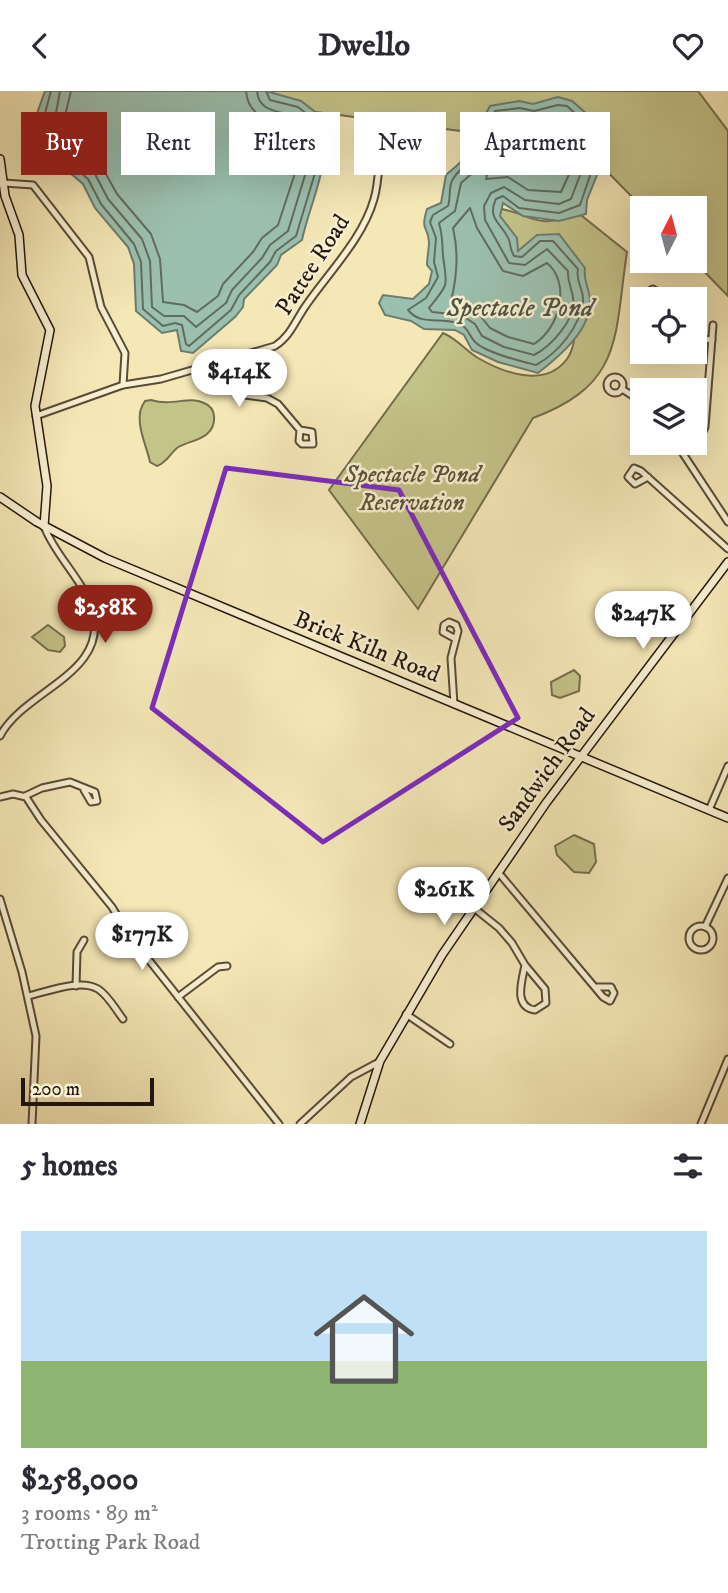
<!DOCTYPE html>
<meta charset="utf-8">
<style>
:root{--surface:#fff;--page:#f2f2f3;--text:#2b2b33;--muted:#7c7c81;--accent:#8f2418}
body{margin:0;font-family:"IM FELL DW Pica",serif;background:var(--page);color:var(--text);height:100vh;display:flex;flex-direction:column;font-size:26px;white-space:nowrap}
*{box-sizing:border-box;margin:0}
p{font-size:23px;color:var(--muted)}
.icon{flex:none;width:38px;height:38px;fill:none;stroke:currentColor;stroke-width:2;stroke-linecap:round;stroke-linejoin:round}
.map{position:relative;height:1033px;overflow:hidden}
.details{display:flex;flex-direction:column;background:var(--surface);flex:1}
.details>*{flex:none}
.guide{position:absolute;left:21px;top:21px;width:686px;height:63px;display:flex;gap:14px}
.needle{width:46px;rotate:6deg}
.controls{position:absolute;left:630px;top:105px;display:grid;gap:14px}
.controls a{display:grid;place-items:center;width:77px;height:77px;border-radius:0px;background:var(--surface);box-shadow:0 7px 28px #0002;font-size:35px}
.scale{position:absolute;left:21px;bottom:18px;width:133px;box-sizing:border-box;padding-left:7px;border:4px solid #23170e;border-top:0;font-size:19px;line-height:24px;white-space:nowrap;color:#23170e;-webkit-text-stroke:5px #f8f0d0;paint-order:stroke}
.price{position:absolute;translate:-50% -60px;padding:0 16px;border-radius:24px;background:#fff;color:#222;font-size:23px;line-height:46px;filter:drop-shadow(0 2px 4px #0008)}
.price::after{content:'';position:absolute;left:50%;top:42px;width:21px;height:16px;margin-left:-10px;background:inherit;clip-path:polygon(0 0,100% 0,50% 100%)}
.price.on{background:var(--accent);color:#fff}
ul{padding:0;list-style:none}
li{display:grid;align-content:center;gap:14px;height:371px;padding:0 21px}
li span{display:grid;place-items:center;height:217px;border-radius:0px;color:#555}
li>.icon{margin-inline-start:auto}
span .icon{width:126px;height:126px;fill:#fffc;stroke-width:1}
li b{font-size:30px}
h2{display:flex;justify-content:space-between;align-items:center;height:84px;padding:0 21px;font-size:30px}
.tag{padding:0 24px;border-radius:0px;background:var(--surface);box-shadow:0 7px 28px #0002;font-size:24px;line-height:63px}
.tag.on{background:var(--accent);color:#fff}
header{display:flex;justify-content:space-between;align-items:center;height:91px;padding:0 21px;background:var(--surface);font-size:32px;font-weight:700}
.map>svg:first-child{display:block}
</style>
<header><svg class="icon" aria-label="back" viewBox="0 0 24 24"><path d="M15 5l-7 7 7 7"/></svg>Dwello<svg class="icon" aria-label="heart" viewBox="0 0 24 24"><path d="M12 20l-8-8c-3-5 5-10 8-4 3-6 11-1 8 4z"/></svg></header>
<div class="map">
<svg width="728" height="1033" viewBox="0 0 728 1033">
<rect width="100%" height="100%" fill="#f5e8b7"/>
<filter id="stains"><feTurbulence type="fractalNoise" baseFrequency=".00286" numOctaves="4"/><feColorMatrix values="0 0 0 0 .2 0 0 0 0 .09 0 0 0 0 .02 0 0 0 .5 -.17"/></filter>
<radialGradient id="worn" r=".72"><stop offset=".6" stop-color="#630" stop-opacity="0"/><stop offset="1" stop-color="#630" stop-opacity=".3"/></radialGradient>
<g fill="#c4c389" stroke="#746d4c" stroke-width="2">
<polygon points="216,0 698,0 728,40 728,205 694,170 695,117 643,117 583,56 316,21 286,20"/>
<path d="M495,117C532,121 535,142 577,121L627,161C614,246 624,293 533,327L418,518L329,399L443,242C456,247 465,259 478,267C502,281 545,298 567,268C575,257 575,240 577,227L515,167Z"/>
<path d="M151,309C173,316 189,304 204,312C217,317 217,334 207,343C199,350 186,351 177,357C170,363 166,372 157,375L150,371C146,352 132,327 145,310Z"/>
<polygon points="48,534 64,546 65,555 60,561 48,559 32,546"/>
<polygon points="574,579 580,585 579,600 560,607 552,604 551,591"/>
<polygon points="574,744 594,753 596,771 589,782 574,781 557,764 555,755"/>
</g>
<g fill="#9cc0af" stroke="#6c7c6f" stroke-width="2">
<path d="M45,0H266L301,10L319,24C336,65 310,110 302,149L281,164L277,174L244,208L243,216L235,226L193,262L181,260L177,239L162,242L136,220L134,173L128,156L95,117L83,93L56,70L39,39L36,25Z"/>
<path d="M558,6L572,10L595,30L598,37L596,47L601,74L587,109L586,123L559,130L523,125L503,112L500,125L517,147L518,160L537,144L559,143L585,177C583,190 589,196 590,209C591,239 560,265 538,282L498,271L472,259L464,244L455,239L424,238L411,230L385,224L379,212L383,204L413,208L429,193L432,180L427,174C427,167 429,158 429,151C428,134 420,141 427,118L441,112L446,84C459,72 469,69 465,49L478,37L490,15L519,10L533,13Z"/>
</g>
<g fill="none" stroke-linecap="round" stroke-linejoin="round">
<g stroke="#606c5e" stroke-width="2">
<polyline points="51,0 44,26 46,36 61,65 88,88 101,113 134,153 141,171 143,218 163,235 175,232 182,234 186,253 189,255 231,219 239,204 270,171 276,160 296,145 315,82 313,28 298,16 270,9 266,0"/>
<path d="M60,0L54,33L68,59L95,83L108,108L142,148L150,170L152,216L164,225H184L196,236L226,212L232,199L262,167L270,154L288,140L306,81L305,32C291,17 259,27 257,0"/>
<path d="M71,0L64,29L75,51L102,76L117,103L151,143L160,168L163,211L184,214L197,221L218,205L223,193L253,161L262,147L278,134L296,79L295,36C273,30 248,28 246,0"/>
<path d="M558,14L567,15L591,37L589,47L594,73L580,114L559,122L519,117L503,105L496,108C486,128 503,133 509,149C511,155 510,159 514,165L522,166L540,150H553L578,178C575,191 584,198 583,210C580,236 558,262 536,274C520,270 486,262 475,251C468,244 469,236 457,232C439,226 421,235 408,219L426,207L438,186L434,171L436,147L430,131L433,124L448,115C451,107 448,95 453,88C462,71 478,77 474,51L484,41L495,20L520,17L534,20Z"/>
<path d="M559,22L581,39L585,71L571,108L559,113L525,109L504,96L491,102L484,115L485,129L509,172L525,174L547,158L568,180C567,191 572,196 573,207C577,228 550,256 534,264L504,256L482,245L475,233L461,224L432,221L429,217C450,191 447,196 443,165C442,152 443,146 439,132L455,120L461,92L478,77L483,66L484,53L501,28L535,29Z"/>
<polygon points="557,34 570,43 575,70 561,101 528,99 508,86 486,88 494,58 507,40 535,39"/>
<path d="M470,117L477,137L503,180L523,185L547,172C571,192 560,237 534,253L508,246L490,237L478,222L451,210C457,186 459,162 453,137Z"/>
</g>
<defs>
<g id="street">
<polyline points="4,92 33,94 89,166 101,216 125,262 123,294"/>
<polyline points="646,208 646,202 653,198 659,202 659,208"/>
<polyline points="695,247 712,249"/>
<polyline points="213,272 237,303 267,307 278,313 300,339 312,341 313,353 302,353 299,350 300,339"/>
<circle cx="615" cy="294" r="8"/>
<polyline points="622,298 642,311"/>
<path d="M36,325L123,294L161,288L275,255C291,245 296,228 307,213C330,180 363,147 374,108C382,81 376,52 388,28"/>
<polyline points="676,352 728,431"/>
<polyline points="683,362 699,349 705,336 713,234"/>
<polyline points="648,386 635,393 628,386 634,377 641,380 728,458"/>
<polyline points="454,547 443,541 444,534 449,531 456,534 458,540 451,567 454,613"/>
<path d="M0,645C24,599 111,582 92,519C83,488 55,465 44,435"/>
<polyline points="25,705 42,697 70,691 95,701 97,710 91,711 84,699"/>
<polyline points="0,706 13,703 26,706 41,729 112,816 129,844 279,1033"/>
<polyline points="709,719 728,675"/>
<polyline points="498,781 603,906 610,910 614,902 611,896 597,896"/>
<polyline points="0,808 22,881 36,945 32,1033"/>
<path d="M474,817L499,837L512,852L525,874L545,898L546,912L535,919C513,916 522,890 525,874"/>
<circle cx="701" cy="847" r="12"/>
<polyline points="705,836 728,787"/>
<polyline points="76,895 77,861 84,849"/>
<path d="M28,905C47,901 80,887 98,898C108,904 116,919 123,928"/>
<polyline points="178,906 218,876 227,875"/>
<polyline points="406,923 450,953"/>
<polyline points="300,1033 351,986 379,971"/>
<polyline points="701,1033 728,968"/>
</g>
<g id="secondary">
<polyline points="0,68 5,105 19,144 22,184 50,239 35,315 47,395 44,435"/>
<polyline points="0,406 37,431 105,467 728,727"/>
<polyline points="360,1033 380,970 442,864 546,712 728,471"/>
</g>
</defs>
<use href="#street" stroke="#584b38" stroke-width="9"/>
<use href="#secondary" stroke="#23170e" stroke-width="10"/>
<use href="#street" stroke="#f8f0d0" stroke-width="5"/>
<use href="#secondary" stroke="#f8f0d0" stroke-width="7"/>
</g>
<path fill="none" stroke="#7b2cbf" stroke-width="5" stroke-linejoin="round" d="M226,377L399,399L518,627L323,751L152,617Z"/>
<g text-anchor="middle" dominant-baseline="central" stroke-width="5" stroke-linejoin="round" paint-order="stroke">
<g font-size="24" fill="#23170e" stroke="#f8f0d0">
<text transform="translate(313 174) rotate(-57)">Pattee Road</text>
<text transform="translate(367 556) rotate(22)">Brick Kiln Road</text>
<text transform="translate(547 679) rotate(-54)">Sandwich Road</text>
</g>
<g font-size="24" font-style="italic" fill="#5b5339" stroke="#f8f0d0">
<text x="412" y="384">Spectacle Pond<tspan x="412" dy="28">Reservation</tspan></text>
</g>
<g font-size="26" font-style="italic" fill="#4d5246" stroke="#f8f0d0">
<text x="520" y="217">Spectacle Pond</text>
</g>
</g>
<rect width="100%" height="100%" filter="url(#stains)"/>
<rect width="100%" height="100%" fill="url(#worn)"/>
</svg>
<div class="controls">
<a><svg class="needle" viewBox="-14 -14 28 28"><path d="M0-13l5 13h-10z" fill="#e53935"/><path d="M0 13l5-13h-10z" fill="#7c7c81"/></svg></a>
<a><svg class="icon" aria-label="locate" viewBox="0 0 24 24"><circle cx="12" cy="12" r="6"/><path d="M12 2v4M12 18v4M2 12h4M18 12h4"/></svg></a>
<a><svg class="icon" aria-label="layers" viewBox="0 0 24 24"><path d="M12 4l9 5-9 5-9-5zM3 14l9 5 9-5"/></svg></a>
</div>
<div class="scale">200 m</div>
<b class="price" style="left:239px;top:318px">$414K</b>
<b class="price on" style="left:105px;top:554px">$258K</b>
<b class="price" style="left:643px;top:560px">$247K</b>
<b class="price" style="left:444px;top:836px">$261K</b>
<b class="price" style="left:142px;top:881px">$177K</b>
<div class="guide">
<a class="tag on">Buy</a>
<a class="tag">Rent</a>
<a class="tag">Filters</a>
<a class="tag">New</a>
<a class="tag">Apartment</a>
</div>
</div>
<section class="details">
<h2>5 homes<svg class="icon" aria-label="filters" viewBox="0 0 24 24"><path d="M4 7h16M4 17h16"/><circle cx="9" cy="7" r="2"/><circle cx="15" cy="17" r="2"/></svg></h2>
<ul>
<li><span style="background:linear-gradient(#bfe0f5 60%,#8fb573 0)"><svg class="icon" aria-label="home" viewBox="0 0 24 24"><path d="M3 11l9-7 9 7M6 9v11h12V9"/></svg></span><div><b>$258,000</b><p>3 rooms · 89 m²</p><p>Trotting Park Road</p></div></li>
</ul>
</section>
